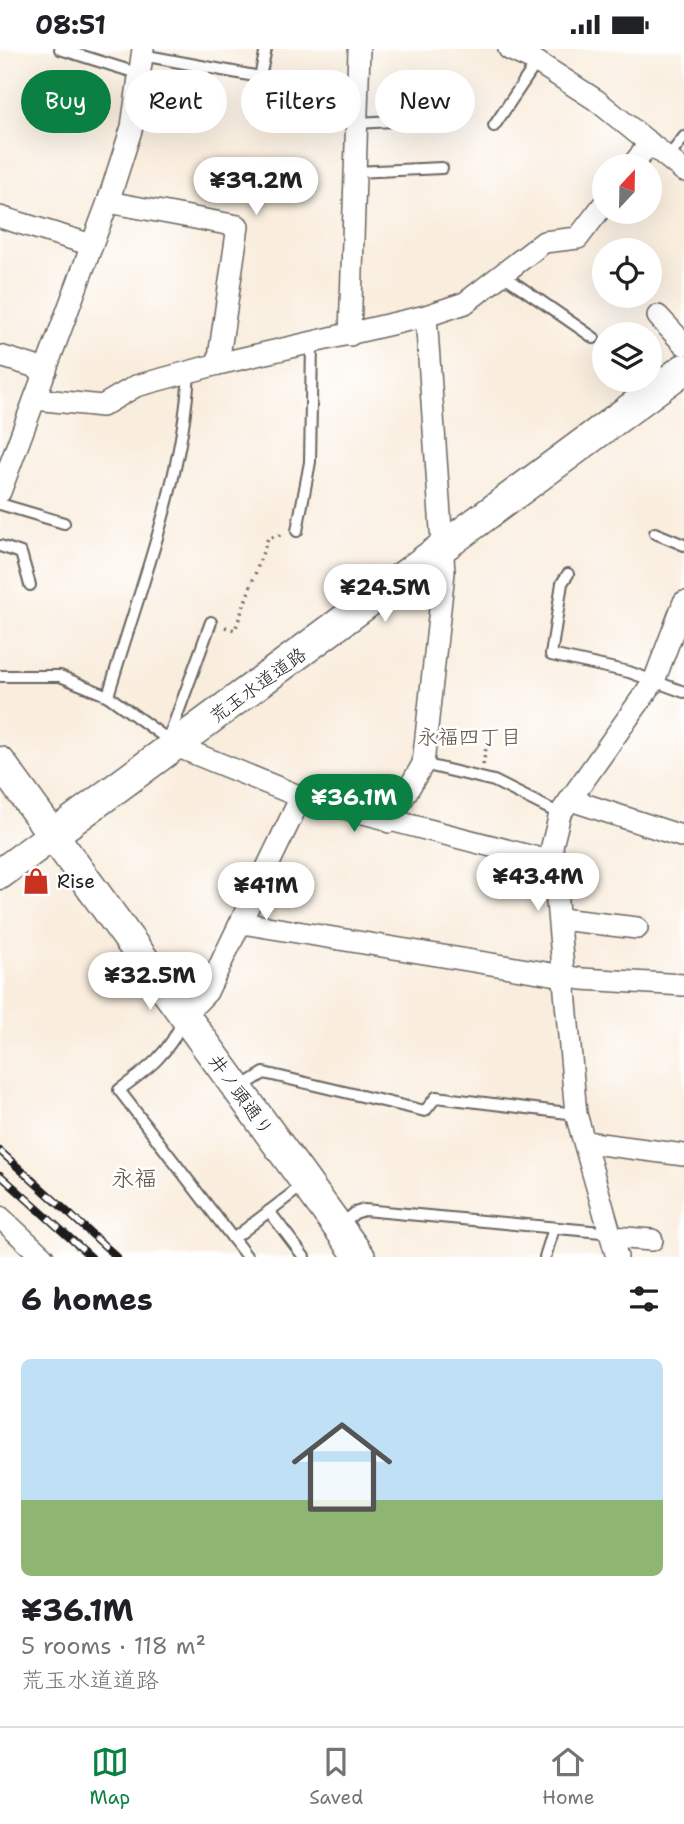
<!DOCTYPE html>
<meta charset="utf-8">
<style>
:root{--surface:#fff;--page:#f2f2f2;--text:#202124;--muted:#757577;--line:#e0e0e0;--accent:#0b8043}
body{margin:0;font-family:"Shantell Sans","Klee One",sans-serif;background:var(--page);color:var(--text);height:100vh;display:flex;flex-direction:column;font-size:26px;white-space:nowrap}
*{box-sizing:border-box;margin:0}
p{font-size:23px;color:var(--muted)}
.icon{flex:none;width:38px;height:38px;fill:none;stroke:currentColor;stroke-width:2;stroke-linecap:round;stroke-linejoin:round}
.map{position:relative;height:1208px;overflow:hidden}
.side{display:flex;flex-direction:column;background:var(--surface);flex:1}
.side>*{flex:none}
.top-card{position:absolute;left:21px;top:21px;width:642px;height:63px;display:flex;gap:14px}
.needle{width:46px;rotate:22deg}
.buttons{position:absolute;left:592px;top:105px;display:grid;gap:14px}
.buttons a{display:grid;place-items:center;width:70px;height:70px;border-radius:50%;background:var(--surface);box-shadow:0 7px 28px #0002;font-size:35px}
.price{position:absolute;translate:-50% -60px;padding:0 16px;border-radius:24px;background:#fff;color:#222;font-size:23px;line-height:46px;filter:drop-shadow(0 2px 4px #0008)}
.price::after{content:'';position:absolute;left:50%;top:42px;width:21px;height:16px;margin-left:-10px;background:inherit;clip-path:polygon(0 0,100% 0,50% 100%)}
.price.selected{background:var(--accent);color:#fff}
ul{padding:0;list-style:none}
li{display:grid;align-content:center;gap:14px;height:371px;padding:0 21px}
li+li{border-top:2px solid var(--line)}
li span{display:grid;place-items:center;height:217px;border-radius:10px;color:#555}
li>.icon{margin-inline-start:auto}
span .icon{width:126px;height:126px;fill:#fffc;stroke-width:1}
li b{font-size:30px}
h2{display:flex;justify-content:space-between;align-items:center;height:84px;padding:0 21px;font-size:30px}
.tag{padding:0 24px;border-radius:32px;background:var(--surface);box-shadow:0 7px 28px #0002;font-size:24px;line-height:63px}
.tag.selected{background:var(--accent);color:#fff}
.status{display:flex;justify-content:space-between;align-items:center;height:49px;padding:0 35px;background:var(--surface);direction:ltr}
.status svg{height:19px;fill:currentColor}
.tab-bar{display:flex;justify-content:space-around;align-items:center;height:98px;border-top:2px solid var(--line);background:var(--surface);font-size:19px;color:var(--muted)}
.tab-bar a{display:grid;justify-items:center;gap:4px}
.tab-bar .selected{color:var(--accent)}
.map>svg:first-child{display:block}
</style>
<div class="status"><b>08:51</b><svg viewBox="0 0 49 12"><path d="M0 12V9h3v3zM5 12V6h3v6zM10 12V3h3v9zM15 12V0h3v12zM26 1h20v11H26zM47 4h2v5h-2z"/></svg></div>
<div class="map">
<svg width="684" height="1208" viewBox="0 0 684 1208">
<rect width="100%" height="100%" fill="#fff"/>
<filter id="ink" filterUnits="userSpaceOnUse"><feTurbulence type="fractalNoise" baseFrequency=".0143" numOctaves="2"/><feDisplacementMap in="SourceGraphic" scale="14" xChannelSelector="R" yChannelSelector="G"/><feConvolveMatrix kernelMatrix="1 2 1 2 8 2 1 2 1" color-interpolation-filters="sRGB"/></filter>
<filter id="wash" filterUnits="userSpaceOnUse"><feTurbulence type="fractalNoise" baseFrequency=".00686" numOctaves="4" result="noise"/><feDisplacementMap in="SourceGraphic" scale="28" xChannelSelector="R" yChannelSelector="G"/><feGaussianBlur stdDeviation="1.57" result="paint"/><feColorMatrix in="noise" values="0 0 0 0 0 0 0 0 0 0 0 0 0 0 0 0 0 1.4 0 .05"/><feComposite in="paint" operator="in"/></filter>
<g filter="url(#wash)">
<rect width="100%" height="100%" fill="#f9eddd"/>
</g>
<g filter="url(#ink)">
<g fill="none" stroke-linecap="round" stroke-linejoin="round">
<defs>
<g id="lane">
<polyline points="60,0 140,25"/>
<polyline points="142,6 260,28 266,0"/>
<polyline points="357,74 411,71"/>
<polyline points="494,77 537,13"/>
<polyline points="667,110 684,88"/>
<polyline points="355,123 442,119"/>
<polyline points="503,226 594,289"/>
<polyline points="0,455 64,474"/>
<polyline points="297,482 310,413 312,294"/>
<polyline points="655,484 684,496"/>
<polyline points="0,497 21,504 30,536"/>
<polyline points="568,525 562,534 551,606 629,623 684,643"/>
<polyline points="0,627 60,627 108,647 174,695"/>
<path d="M108,647C139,541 182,435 189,324"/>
<polyline points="168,691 211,573"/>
<polyline points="423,715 494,732 560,765"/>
<path d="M183,970C170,1004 148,1020 119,1041L247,1208"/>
<polyline points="240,1039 264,1024 425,1062 436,1048 576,1065"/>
<polyline points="269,1162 304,1208"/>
<polyline points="338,1178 355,1164 364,1161 612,1184"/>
<polyline points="233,1190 303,1136"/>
<polyline points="545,1208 554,1179"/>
</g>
<g id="street">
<polyline points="509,0 537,13 596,51 684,122"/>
<polyline points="632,117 650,94"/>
<polyline points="108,153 238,177 218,315"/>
<polyline points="0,168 92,196"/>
<polyline points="658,267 684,295"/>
<polyline points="350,286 359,0"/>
<polyline points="0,307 46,321"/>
<polyline points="35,350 102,357 136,337 218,315 426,267 465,254 544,193 578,189 604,155"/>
<polyline points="0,443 108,153 132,78 143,0"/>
<polyline points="176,697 301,748 553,813"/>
<polyline points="571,751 684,788"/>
<polyline points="389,773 423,715 444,523 426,267"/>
<polyline points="560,870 637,879"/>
<polyline points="242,874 582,930 684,936"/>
<polyline points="184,967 207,943 301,748"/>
<polyline points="585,1093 684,1106"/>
<polyline points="0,1168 43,1208"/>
<polyline points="613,1188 652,1191"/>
<polyline points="617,1208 576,1065 552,797 560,765 654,632 684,553"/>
</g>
<g id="secondary">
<polyline points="0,713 360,1208"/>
<polyline points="0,825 684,320"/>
</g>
</defs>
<use href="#lane" stroke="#696560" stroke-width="14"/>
<use href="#street" stroke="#696560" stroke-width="24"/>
<use href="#secondary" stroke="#696560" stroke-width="33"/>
<g stroke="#696560" stroke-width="3.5" stroke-dasharray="2 5" stroke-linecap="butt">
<polyline points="225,578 235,581 268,489 285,485"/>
<polyline points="483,716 486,699"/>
</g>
<use href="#lane" stroke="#fff" stroke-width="10"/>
<use href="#street" stroke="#fff" stroke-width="21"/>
<use href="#secondary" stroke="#fff" stroke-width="30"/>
<defs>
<g id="rail">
<polyline points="0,1102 117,1208"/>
<polyline points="0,1126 91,1208"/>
</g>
</defs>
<use href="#rail" stroke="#1c1c1c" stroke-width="8"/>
<use href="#rail" stroke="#fff" stroke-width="5" stroke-dasharray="16" stroke-linecap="butt"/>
</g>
</g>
<defs>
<symbol id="shop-bare" viewBox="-9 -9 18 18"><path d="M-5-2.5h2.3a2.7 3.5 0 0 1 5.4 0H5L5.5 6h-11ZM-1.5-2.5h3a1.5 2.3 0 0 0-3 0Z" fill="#c8321e" stroke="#fff" stroke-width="2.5" paint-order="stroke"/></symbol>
</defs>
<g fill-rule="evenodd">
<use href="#shop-bare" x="17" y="813" width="38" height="38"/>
</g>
<g text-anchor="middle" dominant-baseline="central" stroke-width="5" stroke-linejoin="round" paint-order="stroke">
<g font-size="19" fill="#1c1c1c" stroke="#fff">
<text transform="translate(258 636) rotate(-36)">荒玉水道道路</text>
<text transform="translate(241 1046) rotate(54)">井ノ頭通り</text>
</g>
<g font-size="19" fill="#1c1c1c" stroke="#fff" text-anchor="start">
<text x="57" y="832">Rise</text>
</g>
<g font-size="21" fill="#5b4c3e" stroke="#fff">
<text x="469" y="688">永福四丁目</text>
</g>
<g font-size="23" fill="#5b4c3e" stroke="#fff">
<text x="134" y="1129">永福</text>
</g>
</g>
</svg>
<div class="buttons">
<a><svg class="needle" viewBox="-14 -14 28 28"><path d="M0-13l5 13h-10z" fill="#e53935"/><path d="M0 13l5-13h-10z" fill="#757577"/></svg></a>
<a><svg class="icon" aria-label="locate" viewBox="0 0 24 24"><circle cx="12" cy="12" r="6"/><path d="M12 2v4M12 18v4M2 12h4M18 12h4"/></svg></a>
<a><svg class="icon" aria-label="layers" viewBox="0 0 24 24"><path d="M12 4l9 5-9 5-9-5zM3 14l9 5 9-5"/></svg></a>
</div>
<b class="price" style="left:256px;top:168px">¥39.2M</b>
<b class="price" style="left:385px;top:575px">¥24.5M</b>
<b class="price selected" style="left:354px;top:785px">¥36.1M</b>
<b class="price" style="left:538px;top:864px">¥43.4M</b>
<b class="price" style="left:266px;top:873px">¥41M</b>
<b class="price" style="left:150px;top:963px">¥32.5M</b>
<div class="top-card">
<a class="tag selected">Buy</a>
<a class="tag">Rent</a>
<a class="tag">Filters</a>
<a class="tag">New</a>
</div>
</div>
<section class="side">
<h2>6 homes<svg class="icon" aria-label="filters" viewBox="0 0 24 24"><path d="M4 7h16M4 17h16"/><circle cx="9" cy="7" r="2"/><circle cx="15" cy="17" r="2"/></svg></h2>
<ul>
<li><span style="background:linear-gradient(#bfe0f5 65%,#8fb573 0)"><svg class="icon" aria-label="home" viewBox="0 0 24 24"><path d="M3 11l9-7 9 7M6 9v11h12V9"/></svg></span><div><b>¥36.1M</b><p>5 rooms · 118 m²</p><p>荒玉水道道路</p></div></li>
</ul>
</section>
<nav class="tab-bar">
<a class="selected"><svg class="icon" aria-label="map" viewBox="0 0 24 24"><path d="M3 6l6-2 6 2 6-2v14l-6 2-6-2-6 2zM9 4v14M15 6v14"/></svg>Map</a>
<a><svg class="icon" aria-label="saved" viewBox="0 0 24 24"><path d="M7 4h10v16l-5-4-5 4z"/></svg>Saved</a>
<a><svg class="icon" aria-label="home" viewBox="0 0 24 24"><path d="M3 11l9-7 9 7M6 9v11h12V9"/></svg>Home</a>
</nav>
